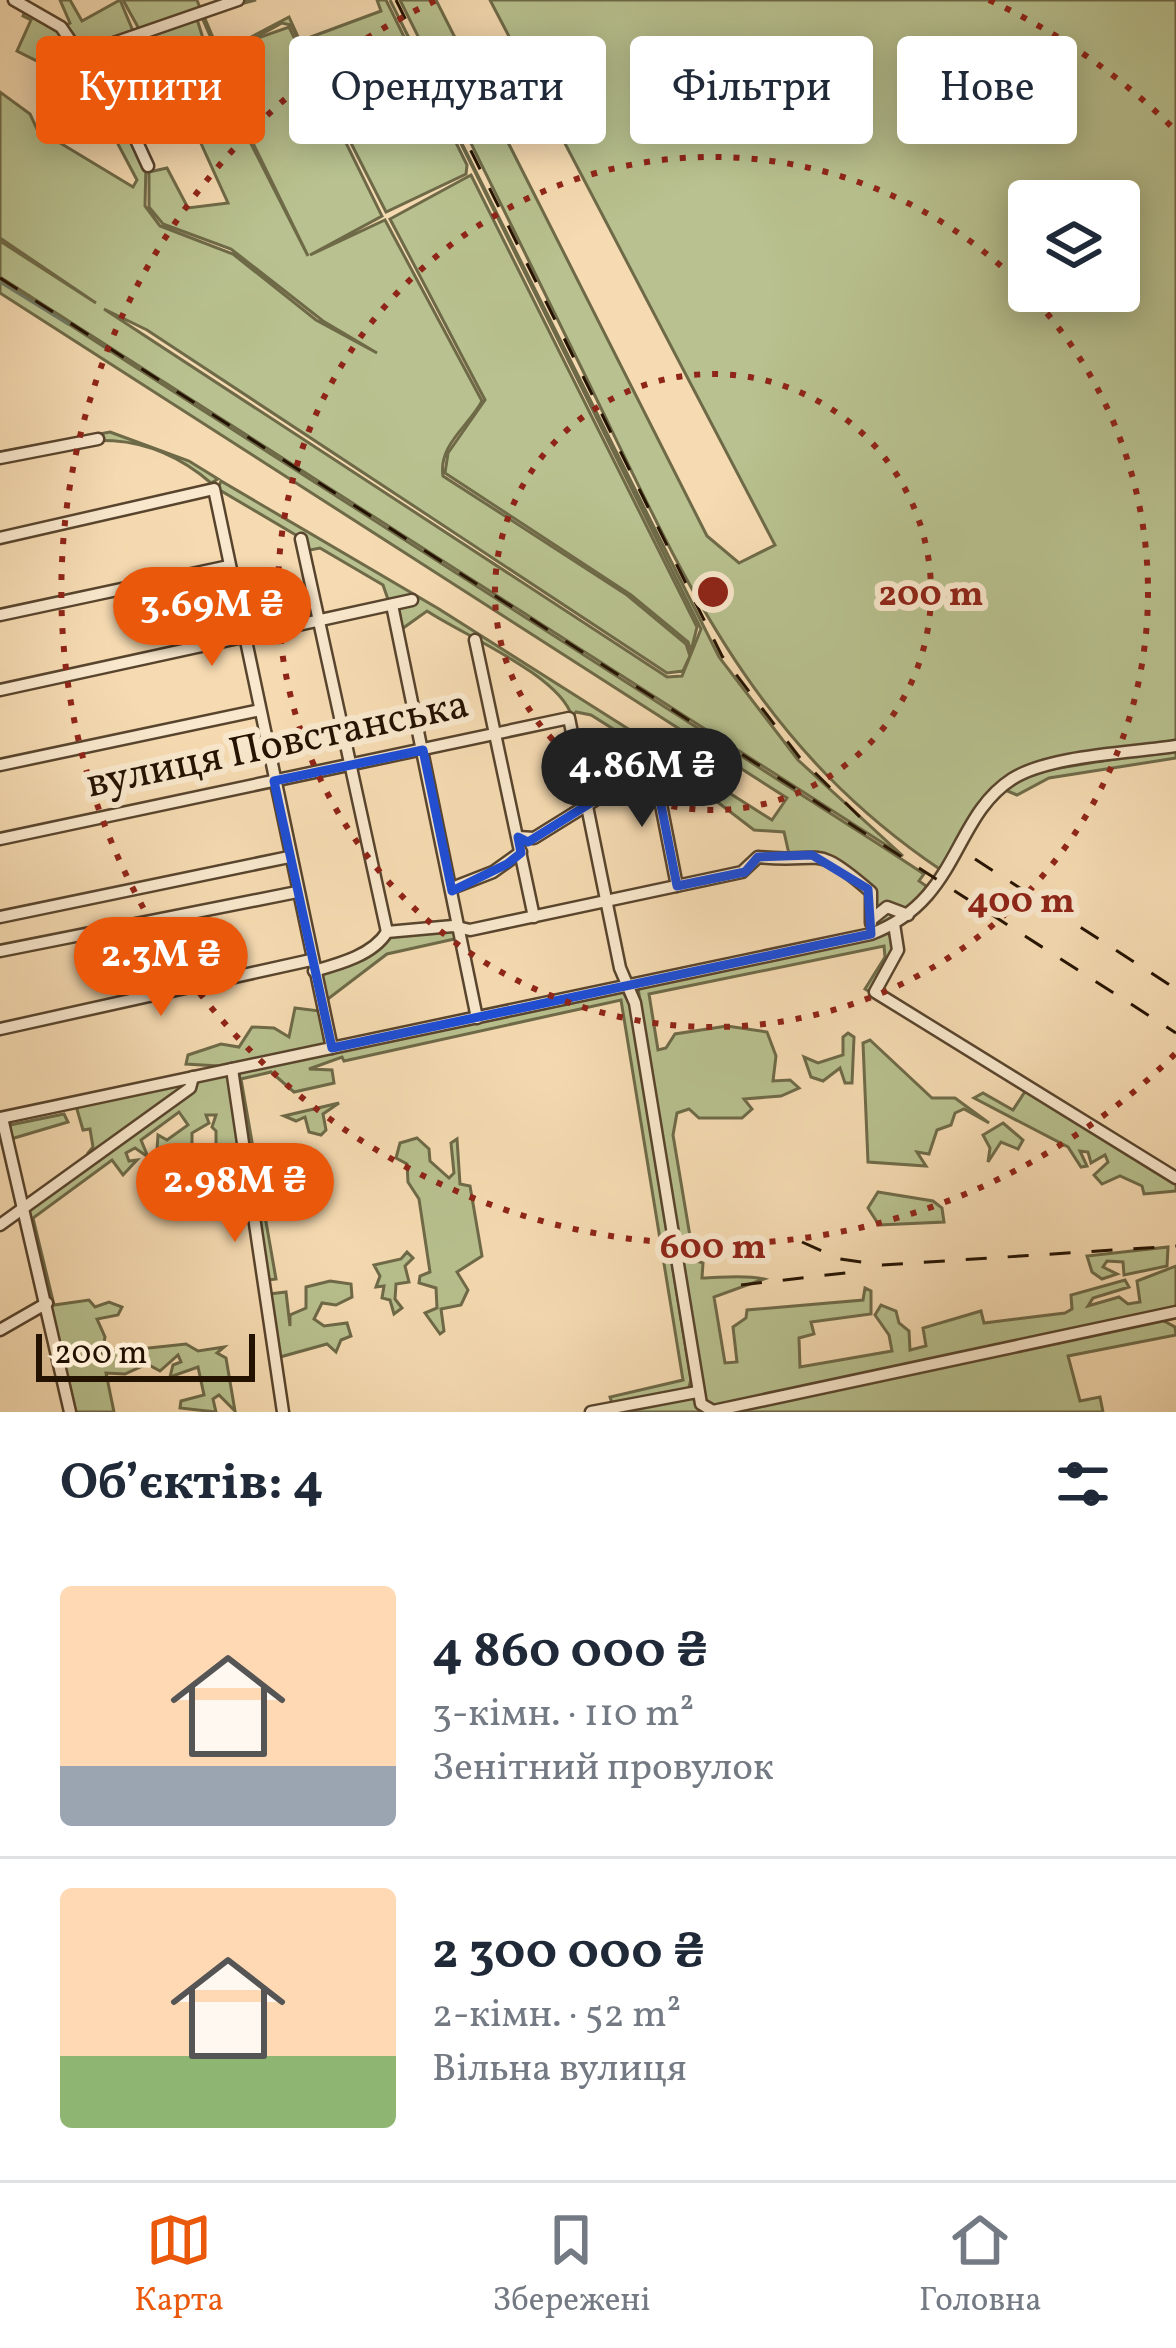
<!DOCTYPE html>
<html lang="uk">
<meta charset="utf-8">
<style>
:root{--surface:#fff;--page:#f6f6f7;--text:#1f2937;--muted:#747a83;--line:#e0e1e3;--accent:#ea580c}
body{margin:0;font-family:Vollkorn,serif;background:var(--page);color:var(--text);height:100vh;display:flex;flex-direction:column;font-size:45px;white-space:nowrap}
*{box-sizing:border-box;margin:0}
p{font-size:39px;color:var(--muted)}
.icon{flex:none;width:66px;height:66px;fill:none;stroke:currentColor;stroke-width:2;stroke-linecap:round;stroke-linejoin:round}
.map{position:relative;height:1412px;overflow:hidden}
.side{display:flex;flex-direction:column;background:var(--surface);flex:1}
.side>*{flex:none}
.top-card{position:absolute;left:36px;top:36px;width:1104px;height:108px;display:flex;gap:24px}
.fabs{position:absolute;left:1008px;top:180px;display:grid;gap:24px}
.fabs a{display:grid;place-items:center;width:132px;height:132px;border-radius:12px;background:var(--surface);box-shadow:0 6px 30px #0003;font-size:60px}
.scale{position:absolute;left:36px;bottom:30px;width:219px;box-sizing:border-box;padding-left:12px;border:6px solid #241201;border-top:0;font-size:33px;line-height:42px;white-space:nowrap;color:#241201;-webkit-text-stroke:9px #f9e8cd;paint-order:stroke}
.price{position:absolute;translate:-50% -102px;padding:0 27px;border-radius:42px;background:var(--accent);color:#fff;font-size:39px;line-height:78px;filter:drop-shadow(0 3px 6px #0008)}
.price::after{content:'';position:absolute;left:50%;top:72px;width:36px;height:27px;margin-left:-18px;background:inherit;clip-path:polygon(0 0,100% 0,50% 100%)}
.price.current{background:#222;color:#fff}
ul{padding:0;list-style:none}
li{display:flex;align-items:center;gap:36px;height:300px;padding:0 60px}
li+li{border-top:3px solid var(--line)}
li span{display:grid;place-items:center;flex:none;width:336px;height:240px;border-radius:12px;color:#555}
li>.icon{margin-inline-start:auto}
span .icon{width:144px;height:144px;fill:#fffc;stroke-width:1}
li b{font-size:51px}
h2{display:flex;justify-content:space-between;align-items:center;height:144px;padding:0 60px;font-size:51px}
.chip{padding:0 42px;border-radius:12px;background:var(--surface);box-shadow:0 6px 30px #0003;font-size:42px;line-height:108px}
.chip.current{background:var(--accent);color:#fff}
.tabs{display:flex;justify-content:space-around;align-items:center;height:168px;border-top:3px solid var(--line);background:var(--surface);font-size:33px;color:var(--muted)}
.tabs a{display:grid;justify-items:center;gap:6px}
.tabs .current{color:var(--accent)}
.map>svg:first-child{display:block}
</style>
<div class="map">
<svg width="1176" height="1412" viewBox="0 0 1176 1412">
<rect width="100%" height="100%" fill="#f6dbb2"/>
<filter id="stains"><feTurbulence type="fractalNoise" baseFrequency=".00167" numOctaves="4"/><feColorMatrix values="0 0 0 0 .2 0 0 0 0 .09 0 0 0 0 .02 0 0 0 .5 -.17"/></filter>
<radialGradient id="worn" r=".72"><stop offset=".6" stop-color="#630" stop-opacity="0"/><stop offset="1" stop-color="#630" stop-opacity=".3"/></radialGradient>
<g fill="#b8c18f" stroke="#6e6a48" stroke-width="3" fill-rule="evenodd">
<polygon points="60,0 70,0 82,21 120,0 133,31 78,48 63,27 70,23"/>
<polygon points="123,0 197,0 200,8 139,29"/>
<path d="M243,0H256L203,14L217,47L240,43L289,17L300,41L381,11L377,0H386L467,165L466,174L386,212L291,25L282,23C262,34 238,49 215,47L201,15Z"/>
<path d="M390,0L719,657L798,760L903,856L0,277V241L96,303L0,238V92L30,114L37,129L133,187L137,180L109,127L96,120L109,102L146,164L145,206L160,226L233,254L316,320L377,353L323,321L231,249L163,224L149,207V172L167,168L188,208L228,203L179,95H169L144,36L196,16L212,67L308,256L213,61L215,53L289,27L382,216L310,255L385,220L482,401C469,426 438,445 443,476L627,595L686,644L690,656L683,671L667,673L147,330L104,309L667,677L682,676L701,629Z"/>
<path d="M400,0H436L707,536L739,563L775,545L490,0H1176V743L1015,774L941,870C747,739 680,569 581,367C521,245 461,122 400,0ZM1029,201H1119V291H1029Z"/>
<polygon points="26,9 57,26 71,47 53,69 17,51 31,20 23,16"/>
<polygon points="471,175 697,627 691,651 688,642 631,595 445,473 448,453 485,400 390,219"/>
<path d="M0,280L886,849L924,874L919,881L929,888L913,907L875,927L874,895L813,853L789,854L784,832L754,830L664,761L591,715L576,712L572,717C561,676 465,636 427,611L399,631L383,585L320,548L305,551L306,541L218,489L221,481L439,609L772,820L787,798L0,293Z"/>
<path d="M110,432L189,461L218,479L211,483C141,423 80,439 0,456V452Z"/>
<polygon points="1176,749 1176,758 1049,778 1017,795 1005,790 1035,772"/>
<polygon points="453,928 459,938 387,954 324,1002 321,972 389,935"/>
<path d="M887,932L897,945L870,992L865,989L885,957L884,946L649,994L658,1050L666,1048L675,1034L727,1026L767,1032L776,1056L773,1081L790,1080L799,1088L781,1096L744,1099L752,1109L742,1118H699L689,1109L677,1113L673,1135L694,1260L703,1263L702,1278C720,1278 741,1274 764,1279L714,1297L725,1363L737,1362L733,1327L746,1318L747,1310L863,1300L865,1288L871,1291V1314L811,1322L814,1334L799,1338L800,1367L892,1351L889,1335L875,1315L881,1305L896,1311L899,1323L909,1331L910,1350L926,1346L923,1328L981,1311L984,1323L1065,1313L1072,1309L1071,1295L1125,1280L1129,1287L1093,1298L1088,1306L1119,1297L1128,1304L1140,1302L1137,1281L1176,1266V1309L715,1408L706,1405L638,988Z"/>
<polygon points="623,992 630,1004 691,1380 688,1390 612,1403 610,1397 683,1380 621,1000 344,1061 342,1057 309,1069 332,1070 334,1083 294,1092 271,1072 241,1079 276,1279 268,1280 239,1072"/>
<polygon points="295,1008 320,1011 325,1045 219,1066 186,1064 188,1055 221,1044 239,1047 252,1027 274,1028 289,1037"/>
<polygon points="848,1033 854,1037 852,1083 845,1083 840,1068 823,1081 811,1077 804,1057 818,1063 843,1055 843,1037"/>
<polygon points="870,1040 932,1098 955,1098 989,1123 964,1109 955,1113 951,1125 937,1130 929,1154 917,1152 926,1166 868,1162 863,1043"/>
<polygon points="228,1075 246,1184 237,1157 216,1167 216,1131 212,1127 216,1115 206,1115 209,1123 192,1133 192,1146 157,1150 158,1135 167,1140 188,1125 179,1112 141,1140 148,1157 135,1148 126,1153 129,1161 137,1160 123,1175 112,1160 33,1218 54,1305 89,1300 95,1307 109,1302 122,1307 118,1315 97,1319 105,1337 102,1353 186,1344 198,1351 224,1347 217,1353 226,1358 235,1411 219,1395 213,1399 216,1412 180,1408 181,1401 204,1395 198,1367 170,1377 173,1365 181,1362 178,1355 160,1371 147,1364 125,1374 106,1373 114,1412 72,1412 26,1210 191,1090 197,1080"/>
<polygon points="190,1082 89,1155 88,1153 93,1147 90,1129 83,1130 76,1106"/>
<polygon points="1026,1090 1176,1174 1176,1191 1144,1194 1142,1186 1120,1176 1102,1184 1094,1175 1108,1162 1105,1155 1091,1163 1088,1152 1080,1151 1087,1166 1081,1167 1068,1147 974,1098 983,1093 1013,1110"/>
<polygon points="339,1103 323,1114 326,1130 321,1135 309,1132 305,1117 296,1121 284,1116"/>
<polygon points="64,1114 68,1122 11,1139 10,1125"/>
<polygon points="1003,1123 1023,1140 1018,1149 1001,1142 988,1162 990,1148 983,1135"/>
<polygon points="417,1138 429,1149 430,1161 449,1178 454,1173 451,1143 457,1139 460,1184 470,1186 482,1256 457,1272 468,1290 461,1305 441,1309 444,1331 440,1334 425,1313 437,1308 436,1288 419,1283 420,1276 430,1272 419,1199 408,1182 407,1164 396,1158 400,1143"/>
<polygon points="878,1192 933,1201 942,1208 944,1222 879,1225 868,1208"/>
<polygon points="1168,1247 1167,1266 1124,1275 1123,1262 1107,1261 1103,1267 1117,1274 1102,1279 1092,1272 1087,1256"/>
<polygon points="407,1252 413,1258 405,1266 409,1282 396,1284 395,1299 402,1308 394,1314 390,1300 382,1298 384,1286 376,1287 380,1276 374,1265 401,1259"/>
<polygon points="330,1281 351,1284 352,1297 336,1305 322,1303 314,1319 324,1326 347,1323 351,1336 341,1340 336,1352 327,1344 280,1357 269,1294 286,1292 290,1326 290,1315 306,1308 306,1287"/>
<polygon points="1162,1320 1175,1327 1176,1335 1068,1356 1080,1401 1100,1397 1103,1412 720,1412"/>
<polygon points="691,1397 708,1412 602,1412"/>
</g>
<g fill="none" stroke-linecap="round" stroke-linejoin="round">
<polyline stroke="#6d7865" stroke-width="3" points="0,282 68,324"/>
<defs>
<g id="minor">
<polyline points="14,0 61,27 131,129 148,166"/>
<polyline points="79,55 238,0"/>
<polyline points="0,458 98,439"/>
<polyline points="0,538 214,489 332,1048"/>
<polyline points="301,539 387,932"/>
<polyline points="392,605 477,1018"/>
<polyline points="0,615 229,566"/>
<polyline points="475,640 534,917"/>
<polyline points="0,690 412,600"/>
<polyline points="653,764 677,886"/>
<polyline points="0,765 260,710"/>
<polyline points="518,837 534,838 663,758"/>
<polyline points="0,839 569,718 620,968 635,1003 701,1404 713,1411 1176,1312"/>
<polyline points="452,888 493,872 521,852"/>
<polyline points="0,917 289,857"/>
<polyline points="872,919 887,907 908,915"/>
<polyline points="894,924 898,950 875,992 1176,1178"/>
<polyline points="0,951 297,892"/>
<path d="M314,971C339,964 373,955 387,932L453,926L470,930L742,872L758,857C826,864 812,841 871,892V923"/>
<polyline points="0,1029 311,960"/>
<polyline points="232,1069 283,1412"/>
<path d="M0,1118L871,934C960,900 952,818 1012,779C1050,755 1131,753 1176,746"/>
<polyline points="2,1118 70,1412"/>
<polyline points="0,1225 190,1088 193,1077"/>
<polyline points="0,1330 47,1303"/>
<polyline points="591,1412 697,1392"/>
</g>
</defs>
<use href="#minor" stroke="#58442d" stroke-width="15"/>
<use href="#minor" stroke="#f9e8cd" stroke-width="10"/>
<g stroke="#241201" stroke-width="3" stroke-dasharray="21 21" stroke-linecap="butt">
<polyline points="396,0 722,656 800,758 862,819"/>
<polyline points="0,278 1176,1033"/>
<polyline points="975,859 1176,989"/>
<polyline points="802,1242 840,1259 882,1265 1176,1246"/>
<polyline points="741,1285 862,1271"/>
</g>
</g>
<path fill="none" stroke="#1d4ed8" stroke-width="9" stroke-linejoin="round" d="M423,750L452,891L507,864L521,853L518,837L528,842L653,764L677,886L745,872L758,857L812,855L868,889L871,934L332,1048L274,781Z"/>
<g fill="none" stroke="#8f2418" stroke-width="6" stroke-dasharray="6 12">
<circle cx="713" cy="592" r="218"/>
<circle cx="713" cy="592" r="435"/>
<path d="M1175 1054A653 653 0 1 1 437 0M989 0A653 653 0 0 1 1175 130"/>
</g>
<g text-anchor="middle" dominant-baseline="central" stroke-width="12" stroke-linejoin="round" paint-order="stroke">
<g font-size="42" fill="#241201" stroke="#f9e8cd">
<text transform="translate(278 746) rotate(-12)">вулиця Повстанська</text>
</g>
</g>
<circle cx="713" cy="592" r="18" fill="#8f2418" stroke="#f9e8cd" stroke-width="6"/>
<g font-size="36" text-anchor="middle" font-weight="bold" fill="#8f2418" stroke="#f9e8cd" stroke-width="12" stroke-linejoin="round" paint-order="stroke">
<text x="931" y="605">200 m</text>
<text x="1021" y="912">400 m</text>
<text x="713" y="1258">600 m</text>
</g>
<rect width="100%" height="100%" filter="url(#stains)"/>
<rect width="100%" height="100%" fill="url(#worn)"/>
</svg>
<div class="fabs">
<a><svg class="icon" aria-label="layers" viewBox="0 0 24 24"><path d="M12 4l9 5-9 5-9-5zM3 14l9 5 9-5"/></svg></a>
</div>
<div class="scale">200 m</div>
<b class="price" style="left:212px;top:669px">3.69M ₴</b>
<b class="price current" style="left:642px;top:830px">4.86M ₴</b>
<b class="price" style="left:161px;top:1019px">2.3M ₴</b>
<b class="price" style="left:235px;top:1245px">2.98M ₴</b>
<div class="top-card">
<a class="chip current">Купити</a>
<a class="chip">Орендувати</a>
<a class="chip">Фільтри</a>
<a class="chip">Нове</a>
</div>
</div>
<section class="side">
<h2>Об’єктів: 4<svg class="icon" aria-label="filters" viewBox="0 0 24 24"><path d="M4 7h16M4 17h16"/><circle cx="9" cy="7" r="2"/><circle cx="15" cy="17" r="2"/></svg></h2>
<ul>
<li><span style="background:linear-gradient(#ffd9b3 75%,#9aa5b1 0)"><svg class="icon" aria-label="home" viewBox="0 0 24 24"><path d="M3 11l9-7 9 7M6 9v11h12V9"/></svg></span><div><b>4 860 000 ₴</b><p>3-кімн. · 110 m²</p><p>Зенітний провулок</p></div></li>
<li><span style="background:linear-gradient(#ffd9b3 70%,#8fb573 0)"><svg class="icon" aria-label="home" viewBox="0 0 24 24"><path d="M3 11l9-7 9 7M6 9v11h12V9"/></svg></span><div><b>2 300 000 ₴</b><p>2-кімн. · 52 m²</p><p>Вільна вулиця</p></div></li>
</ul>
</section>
<nav class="tabs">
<a class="current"><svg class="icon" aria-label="map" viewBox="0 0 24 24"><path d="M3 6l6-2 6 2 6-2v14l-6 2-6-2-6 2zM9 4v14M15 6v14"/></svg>Карта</a>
<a><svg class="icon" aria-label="saved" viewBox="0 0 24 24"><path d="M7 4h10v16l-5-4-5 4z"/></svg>Збережені</a>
<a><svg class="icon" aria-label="home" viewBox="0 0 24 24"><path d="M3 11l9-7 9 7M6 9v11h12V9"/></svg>Головна</a>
</nav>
